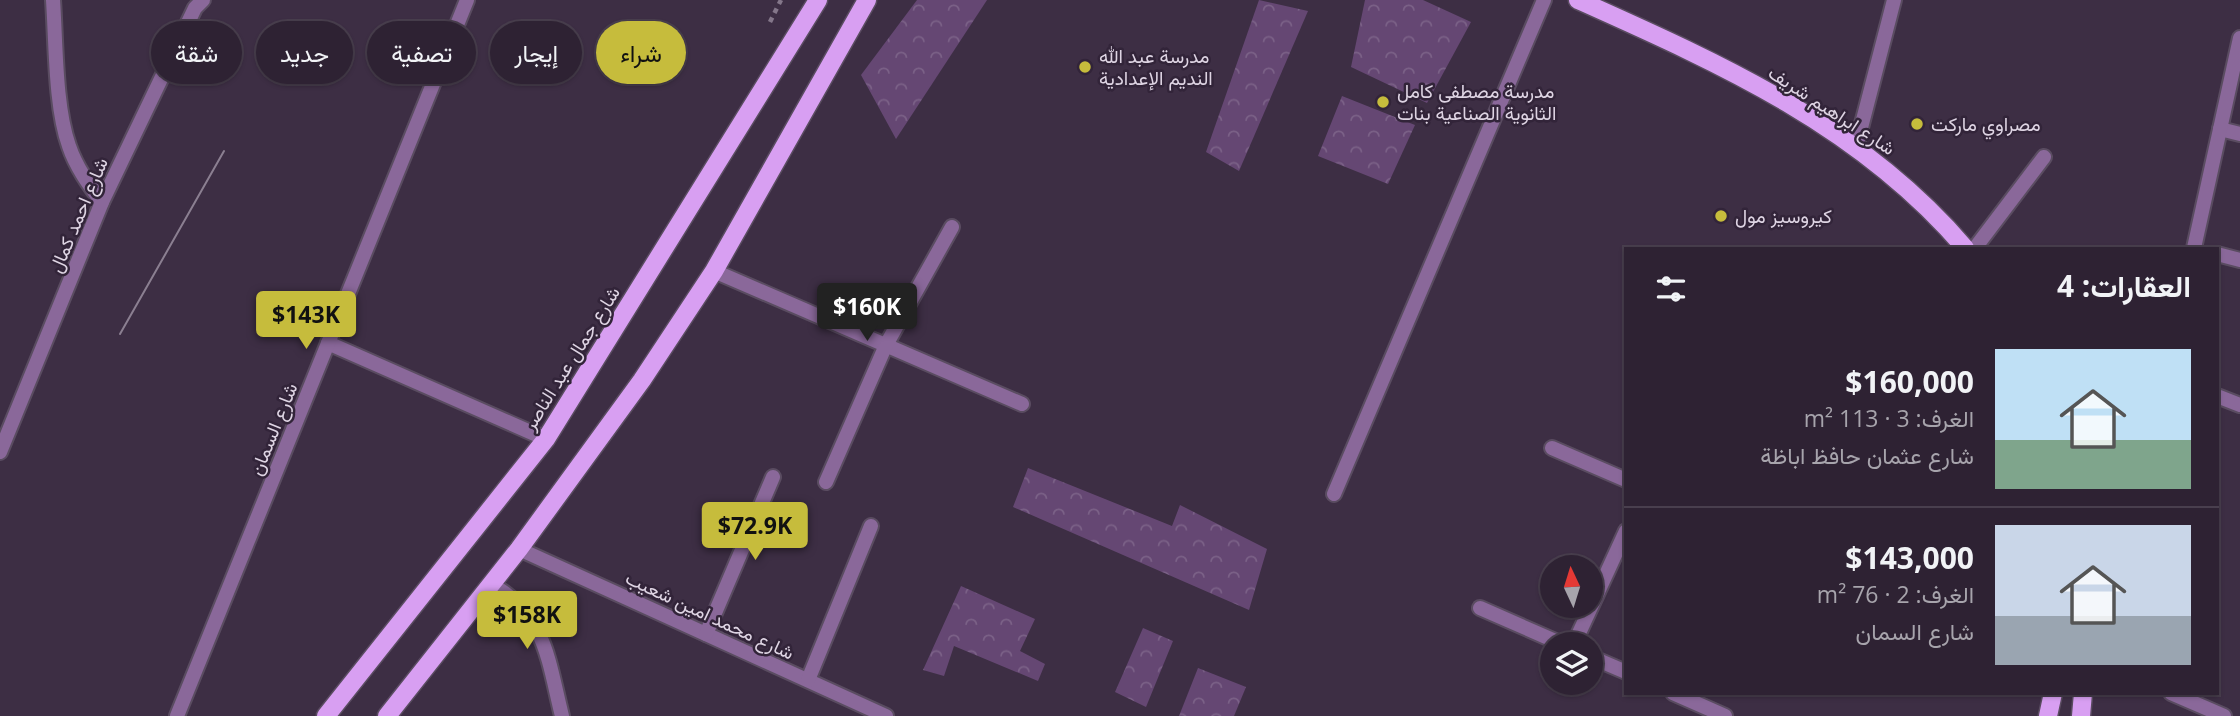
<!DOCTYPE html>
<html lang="ar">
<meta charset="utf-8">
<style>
:root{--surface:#2e2233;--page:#362a3b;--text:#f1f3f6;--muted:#a7a4ac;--line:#493f4e;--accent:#c6bc3c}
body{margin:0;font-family:"Open Sans",Vazirmatn,sans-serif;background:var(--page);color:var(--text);direction:rtl;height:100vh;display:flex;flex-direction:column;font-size:26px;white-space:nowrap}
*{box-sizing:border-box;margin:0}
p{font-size:23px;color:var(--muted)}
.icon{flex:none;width:38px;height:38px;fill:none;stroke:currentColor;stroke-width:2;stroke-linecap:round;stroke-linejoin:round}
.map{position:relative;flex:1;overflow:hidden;direction:ltr}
.sheet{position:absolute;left:1624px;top:247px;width:595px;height:448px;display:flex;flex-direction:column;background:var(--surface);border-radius:0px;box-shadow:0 2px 5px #0004,0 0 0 2px var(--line);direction:rtl}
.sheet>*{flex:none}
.hud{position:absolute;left:21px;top:21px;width:665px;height:63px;direction:rtl;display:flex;gap:14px}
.needle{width:46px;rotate:356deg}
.buttons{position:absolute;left:1540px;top:555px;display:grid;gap:14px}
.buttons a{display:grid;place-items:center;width:63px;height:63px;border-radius:50%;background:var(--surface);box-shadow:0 2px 5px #0004,0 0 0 2px var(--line);font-size:35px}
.price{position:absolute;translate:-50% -60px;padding:0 16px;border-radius:7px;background:var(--accent);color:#111;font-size:23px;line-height:46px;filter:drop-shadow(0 2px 4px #0008)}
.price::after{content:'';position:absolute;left:50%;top:42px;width:21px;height:16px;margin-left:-10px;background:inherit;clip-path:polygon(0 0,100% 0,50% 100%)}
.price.active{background:#222;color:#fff}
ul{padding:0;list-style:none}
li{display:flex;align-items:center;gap:21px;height:175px;padding:0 28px}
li+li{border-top:2px solid var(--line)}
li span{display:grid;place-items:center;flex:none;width:196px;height:140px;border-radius:0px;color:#555}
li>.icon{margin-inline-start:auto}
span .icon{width:84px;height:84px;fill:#fffc;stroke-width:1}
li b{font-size:30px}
h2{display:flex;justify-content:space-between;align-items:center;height:84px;padding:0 28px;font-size:30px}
.tag{padding:0 24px;border-radius:32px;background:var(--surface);box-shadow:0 2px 5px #0004,0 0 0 2px var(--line);font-size:24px;line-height:63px}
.tag.active{background:var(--accent);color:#111}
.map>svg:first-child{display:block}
</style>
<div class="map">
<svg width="2240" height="716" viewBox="0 0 2240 716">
<defs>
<pattern id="forest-crowns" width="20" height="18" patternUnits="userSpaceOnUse" patternTransform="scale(1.75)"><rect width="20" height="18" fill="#654773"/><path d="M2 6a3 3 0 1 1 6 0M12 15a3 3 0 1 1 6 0" fill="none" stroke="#7b6187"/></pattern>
</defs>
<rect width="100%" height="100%" fill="#3d2e44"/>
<g fill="url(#forest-crowns)">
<polygon points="917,0 987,0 896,139 861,75"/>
<polygon points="1259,0 1308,11 1239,171 1206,152"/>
<polygon points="1365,0 1423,0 1471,22 1427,103 1351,67"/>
<polygon points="1342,96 1415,125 1388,184 1318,156"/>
<polygon points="1028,468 1172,526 1180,505 1267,549 1249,610 1013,507"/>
<polygon points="961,586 1035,619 1020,651 1045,664 1038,681 954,646 944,676 923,670"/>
<polygon points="1143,628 1173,641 1146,707 1115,692"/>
<polygon points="1198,668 1246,687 1234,716 1179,716"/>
</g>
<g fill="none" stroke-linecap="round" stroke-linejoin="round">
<defs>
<g id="service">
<polyline points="1975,248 2044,157"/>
<polyline points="2217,254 2240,260"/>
<polyline points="1334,494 1544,0"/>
</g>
<g id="minor">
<path d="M53,0C56,43 55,107 69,146C76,167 89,185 102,202"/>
<polyline points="2220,129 2240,134"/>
<polyline points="1856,147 1894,0"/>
<polyline points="2194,248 2240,38"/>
<polyline points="714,271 1022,404"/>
<polyline points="328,343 546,439"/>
<polyline points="2217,396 2240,405"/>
<polyline points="1552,448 1626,480"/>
<polyline points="826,482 886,345 952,227"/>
<polyline points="519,549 886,716"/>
<path d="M491,584C546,615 548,660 562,716"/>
<polyline points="1480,608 1562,644"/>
<polyline points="706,634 773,477"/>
<polyline points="1574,644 1626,531"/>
<polyline points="1591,657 1626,672"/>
<polyline points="808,680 871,526"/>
<polyline points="1673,693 1725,716"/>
<polyline points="2171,693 2224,716"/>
<polyline points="177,716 467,0"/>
</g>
<polyline id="tertiary" points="0,452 102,202 195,8 203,0"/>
<g id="primary">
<path d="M1578,0C1721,64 1861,126 1965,248"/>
<polyline points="326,716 546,439 818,0"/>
<polyline points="387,716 519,549 642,380 714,271 867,0"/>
<polyline points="2048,716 2053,693"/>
<polyline points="2081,716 2083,693"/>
</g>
</defs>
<use href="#service" stroke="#5a4c61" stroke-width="18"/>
<use href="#minor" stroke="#5a4c61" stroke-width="18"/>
<use href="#tertiary" stroke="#5a4c61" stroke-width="18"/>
<use href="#primary" stroke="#5a4c61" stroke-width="21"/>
<polyline stroke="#84778a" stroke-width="4.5" stroke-dasharray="5 5" stroke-linecap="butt" points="770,22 781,0"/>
<use href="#service" stroke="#8a689a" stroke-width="14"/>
<use href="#minor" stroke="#8a689a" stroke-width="14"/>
<use href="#tertiary" stroke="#8a689a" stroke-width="14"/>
<use href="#primary" stroke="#d89ff2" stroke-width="18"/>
<polyline stroke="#8b7f91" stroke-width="2" points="120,334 224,151"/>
</g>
<g fill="#c6bc3c" stroke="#322439" stroke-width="2.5">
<circle cx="1085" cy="67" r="7"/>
<circle cx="1383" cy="102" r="7"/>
<circle cx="1917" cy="124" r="7"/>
<circle cx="1721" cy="216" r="7"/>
</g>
<g text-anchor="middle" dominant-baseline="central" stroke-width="5" stroke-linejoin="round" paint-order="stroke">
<g font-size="19" fill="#ded4e3" stroke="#322439" text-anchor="start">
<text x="1099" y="56">مدرسة عبد الله<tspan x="1099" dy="22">النديم الإعدادية</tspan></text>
<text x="1397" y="91">مدرسة مصطفى كامل<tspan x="1397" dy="22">الثانوية الصناعية بنات</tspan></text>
<text x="1931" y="124">مصراوي ماركت</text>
<text x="1735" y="216">كيروسيز مول</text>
</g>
<g font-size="19" fill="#ded4e3" stroke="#322439">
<text transform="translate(1832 110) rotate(33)">شارع ابراهيم شريف</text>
<text transform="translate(78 215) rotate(-67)">شارع احمد كمال</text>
<text transform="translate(571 358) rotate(-58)">شارع جمال عبد الناصر</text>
<text transform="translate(273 429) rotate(-68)">شارع السمان</text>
<text transform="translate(710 615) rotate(25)">شارع محمد امين شعيب</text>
</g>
</g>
</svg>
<div class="buttons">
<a><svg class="needle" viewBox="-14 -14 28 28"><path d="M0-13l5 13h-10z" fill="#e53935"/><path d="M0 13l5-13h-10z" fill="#a7a4ac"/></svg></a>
<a><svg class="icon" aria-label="layers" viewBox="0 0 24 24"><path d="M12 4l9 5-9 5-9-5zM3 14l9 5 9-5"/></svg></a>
</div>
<b class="price active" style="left:867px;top:343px">$160K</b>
<b class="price" style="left:306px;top:351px">$143K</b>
<b class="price" style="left:755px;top:562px">$72.9K</b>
<b class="price" style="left:527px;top:651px">$158K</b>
<div class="hud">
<a class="tag active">شراء</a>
<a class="tag">إيجار</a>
<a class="tag">تصفية</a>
<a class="tag">جديد</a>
<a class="tag">شقة</a>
</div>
<section class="sheet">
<h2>العقارات: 4<svg class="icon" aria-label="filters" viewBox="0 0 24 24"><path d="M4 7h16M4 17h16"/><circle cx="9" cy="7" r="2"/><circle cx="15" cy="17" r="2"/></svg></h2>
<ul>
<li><span style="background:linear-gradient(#bfe0f5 65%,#7fa58c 0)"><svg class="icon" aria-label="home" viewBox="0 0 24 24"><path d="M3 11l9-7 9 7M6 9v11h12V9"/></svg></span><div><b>$160,000</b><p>الغرف: 3 · 113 m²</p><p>شارع عثمان حافظ اباظة</p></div></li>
<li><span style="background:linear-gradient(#c9d6e8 65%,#9aa5b1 0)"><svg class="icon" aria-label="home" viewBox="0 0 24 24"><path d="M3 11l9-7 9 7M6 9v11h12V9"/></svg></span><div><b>$143,000</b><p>الغرف: 2 · 76 m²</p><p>شارع السمان</p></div></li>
</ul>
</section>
</div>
